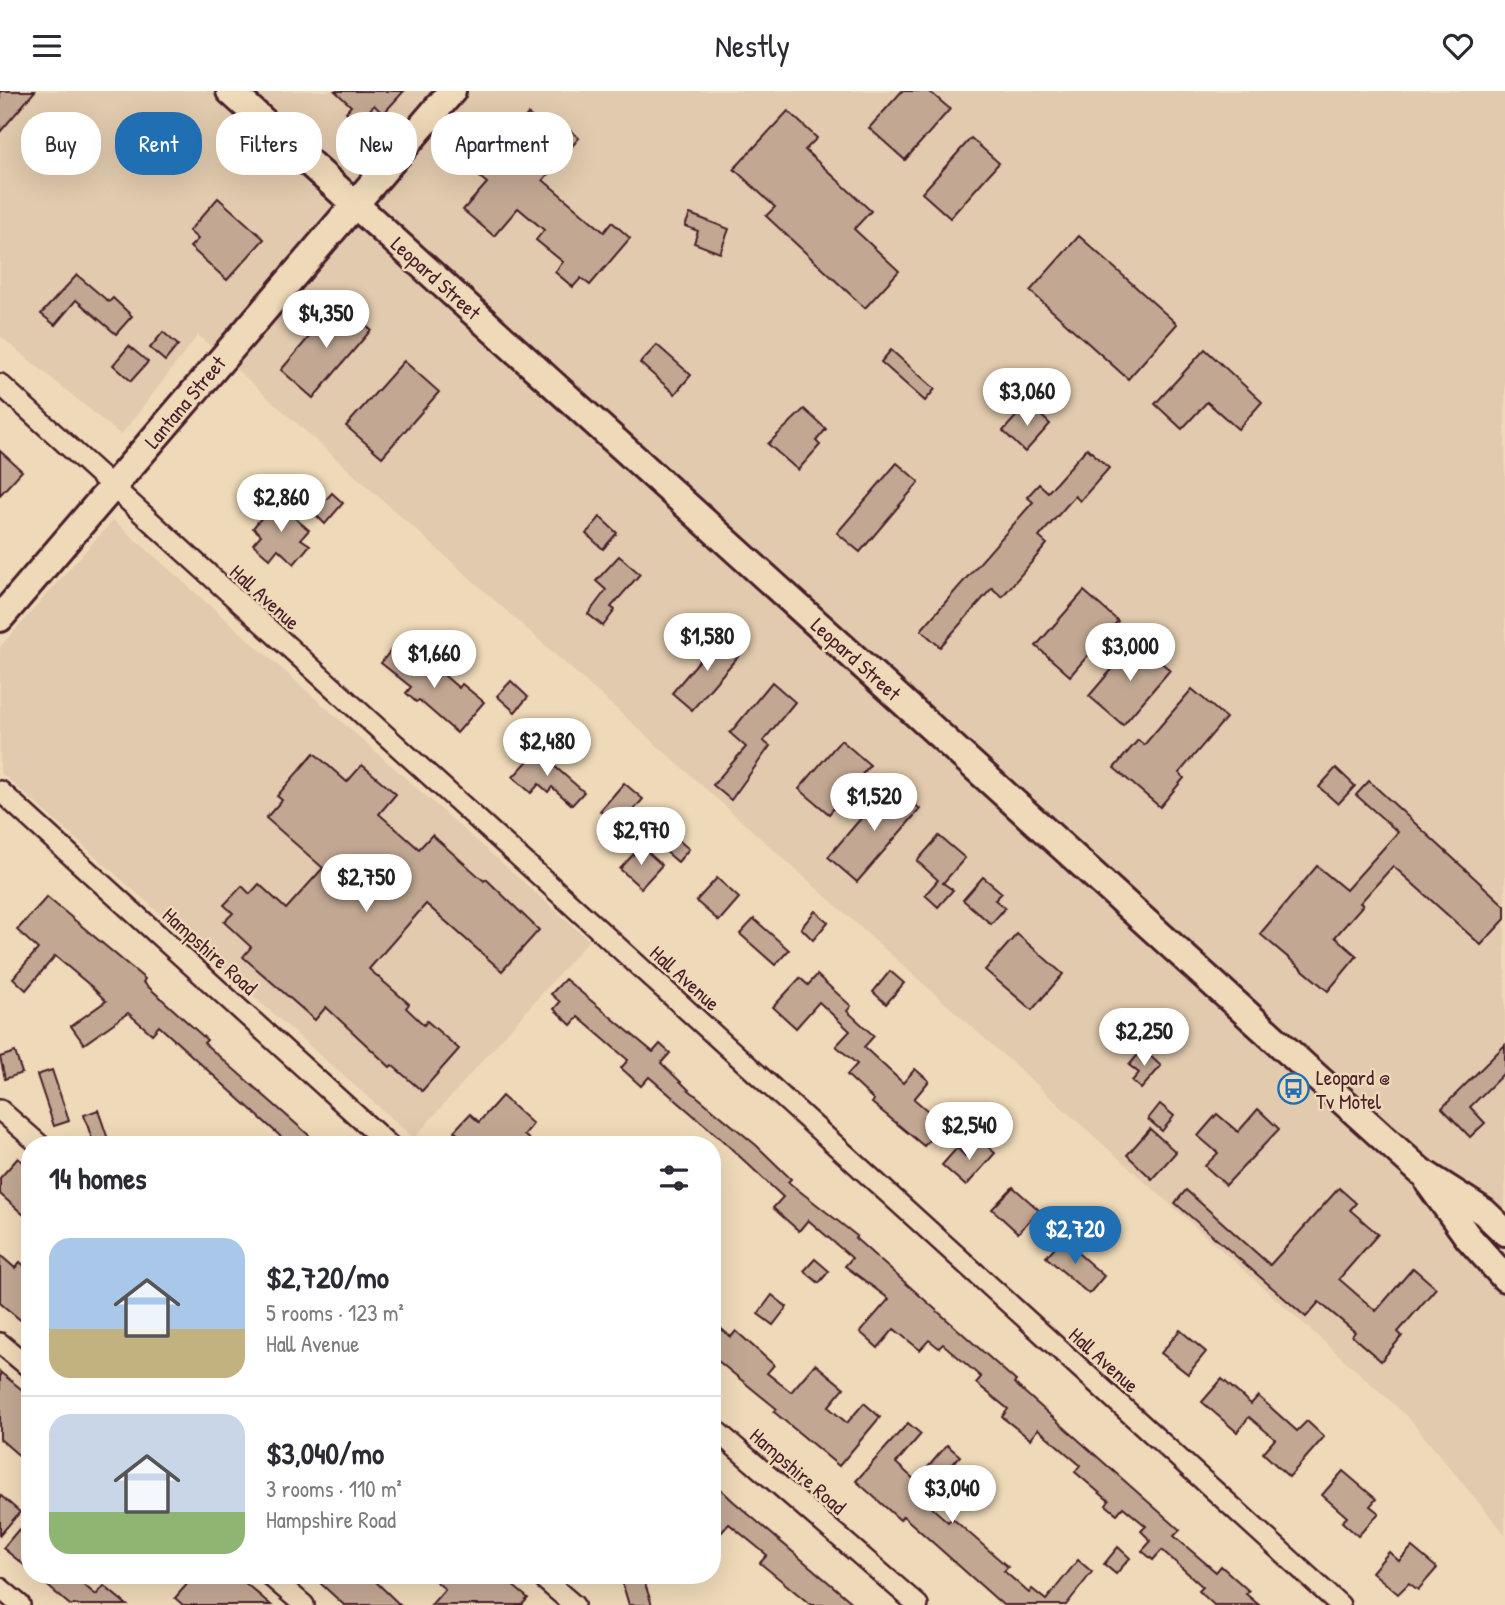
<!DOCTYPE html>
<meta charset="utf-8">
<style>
:root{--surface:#fff;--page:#f2f2f3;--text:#2b2b33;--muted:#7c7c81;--line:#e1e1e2;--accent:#1f6fb2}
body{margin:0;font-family:"Patrick Hand",sans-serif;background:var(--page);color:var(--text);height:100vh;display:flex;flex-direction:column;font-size:26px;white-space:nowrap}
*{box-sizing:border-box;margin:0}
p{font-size:23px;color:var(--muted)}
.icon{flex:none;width:38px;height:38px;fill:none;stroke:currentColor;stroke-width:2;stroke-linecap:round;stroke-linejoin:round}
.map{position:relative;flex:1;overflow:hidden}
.sheet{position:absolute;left:21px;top:1045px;width:700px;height:448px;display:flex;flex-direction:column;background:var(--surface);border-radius:28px;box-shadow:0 7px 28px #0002}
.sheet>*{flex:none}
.banner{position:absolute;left:21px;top:21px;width:700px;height:63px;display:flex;gap:14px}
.price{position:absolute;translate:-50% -60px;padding:0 16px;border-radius:24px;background:#fff;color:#222;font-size:23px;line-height:46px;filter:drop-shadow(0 2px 4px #0008)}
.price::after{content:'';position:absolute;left:50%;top:42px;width:21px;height:16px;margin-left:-10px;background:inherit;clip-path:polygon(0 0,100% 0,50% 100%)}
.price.selected{background:var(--accent);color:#fff}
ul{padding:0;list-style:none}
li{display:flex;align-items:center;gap:21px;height:175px;padding:0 28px}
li+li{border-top:2px solid var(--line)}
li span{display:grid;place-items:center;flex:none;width:196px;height:140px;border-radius:21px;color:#555}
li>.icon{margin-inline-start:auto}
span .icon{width:84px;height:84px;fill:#fffc;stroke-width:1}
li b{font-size:30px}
h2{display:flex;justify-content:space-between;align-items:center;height:84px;padding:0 28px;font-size:30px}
.tag{padding:0 24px;border-radius:28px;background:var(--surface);box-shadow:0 7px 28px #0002;font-size:24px;line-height:63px}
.tag.selected{background:var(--accent);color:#fff}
header{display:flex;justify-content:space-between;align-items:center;height:91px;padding:0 28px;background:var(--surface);font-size:32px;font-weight:600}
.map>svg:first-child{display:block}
</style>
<header><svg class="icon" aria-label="menu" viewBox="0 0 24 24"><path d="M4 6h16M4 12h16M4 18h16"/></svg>Nestly<svg class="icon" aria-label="heart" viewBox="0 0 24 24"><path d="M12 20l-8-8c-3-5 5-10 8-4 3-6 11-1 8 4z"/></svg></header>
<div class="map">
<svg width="1505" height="1514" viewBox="0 0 1505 1514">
<rect width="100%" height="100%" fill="#eed9b8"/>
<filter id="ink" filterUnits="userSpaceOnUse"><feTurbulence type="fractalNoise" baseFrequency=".0143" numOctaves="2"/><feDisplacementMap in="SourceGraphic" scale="14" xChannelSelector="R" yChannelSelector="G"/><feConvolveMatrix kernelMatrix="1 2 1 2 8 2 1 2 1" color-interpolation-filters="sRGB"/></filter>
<g filter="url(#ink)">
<g fill="#e1caad">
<polygon points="0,0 1505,0 1505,1443 1407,1325 198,244 121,344 0,245"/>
<polygon points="113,429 589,849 414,1047 0,681 0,556"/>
</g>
<g fill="#c2a893" stroke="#4a1f2b" stroke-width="2">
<polygon points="0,0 35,0 0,41"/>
<polygon points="335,0 404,0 383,23 374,14 359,32 346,21 351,15"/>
<polygon points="902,0 929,0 950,18 905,69 869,37"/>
<polygon points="788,20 817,47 805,59 871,120 854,138 899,180 865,217 766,125 775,116 734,78"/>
<polygon points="528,23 556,47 566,36 579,47 543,89 604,141 612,131 630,147 590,194 581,187 573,196 555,181 563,171 536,149 544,139 518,117 494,145 463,119 487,92 476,83"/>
<polygon points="971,47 999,72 950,127 922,102"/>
<polygon points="218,107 264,148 227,189 190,156 198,148 189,140"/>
<polygon points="690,123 729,138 720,162 694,152 698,140 685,135"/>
<polygon points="1079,145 1177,233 1128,288 1030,200"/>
<polygon points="77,184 109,211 113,207 132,225 116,243 76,209 55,234 41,223"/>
<polygon points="339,211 371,239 313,307 281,279"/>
<polygon points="163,241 178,254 165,270 150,257"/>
<polygon points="657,254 691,284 675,303 640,272"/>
<polygon points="129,255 148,271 131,290 113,274"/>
<polygon points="1205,258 1262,311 1238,338 1207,311 1182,338 1155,313"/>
<polygon points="891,259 935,298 925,310 881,271"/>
<polygon points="404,270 439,301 382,366 346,335"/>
<polygon points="1028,312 1050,333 1025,361 1003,340"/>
<polygon points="804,318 826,338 816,350 820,354 798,379 768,353"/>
<polygon points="1087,357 1109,377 1080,410 1075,405 1039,446 1047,453 1002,506 992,497 940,556 921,539 1033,411 1027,406 1039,393 1048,401"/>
<polygon points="0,360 22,380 0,404"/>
<polygon points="897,372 919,391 860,461 837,442"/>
<polygon points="332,402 343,412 325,433 314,422"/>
<polygon points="275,410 309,439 301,448 310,454 294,473 278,458 270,468 253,453 261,444 253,437"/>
<polygon points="600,426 617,442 603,458 586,443"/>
<polygon points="619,465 640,483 611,516 615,519 603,535 588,523 606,499 596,490"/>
<polygon points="1084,500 1118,530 1070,585 1036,555"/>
<polygon points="721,544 741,562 692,619 672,602"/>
<polygon points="1136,550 1170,579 1123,634 1089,605"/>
<polygon points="395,554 425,579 431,573 459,597 462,593 484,611 457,642 419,609 416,611 406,602 411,596 381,572"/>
<polygon points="511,590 528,606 515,621 497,605"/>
<polygon points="772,591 795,611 763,650 770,655 731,709 713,694 746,656 730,642"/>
<polygon points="1192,598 1226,627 1179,682 1184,687 1160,716 1114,677 1138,649 1144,654"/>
<polygon points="841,649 870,674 829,723 799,698"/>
<polygon points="537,660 584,701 572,714 552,696 548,701 539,693 531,702 513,686"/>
<polygon points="314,662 347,691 362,674 396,703 379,723 419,758 432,744 484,790 486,788 539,839 502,880 426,813 369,878 409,913 406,917 424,934 427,930 459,958 422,1000 392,974 390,976 326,916 315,929 243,866 251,856 224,831 233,822 224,814 242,795 250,803 259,793 286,818 323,777 266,727 282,709 277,705"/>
<polygon points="1336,677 1355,695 1338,713 1319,696"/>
<polygon points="1369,690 1505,815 1505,828 1481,854 1393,775 1360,812 1363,814 1335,846 1357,865 1328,900 1260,843 1317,775 1346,799 1398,741 1356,704"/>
<polygon points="624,692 643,708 619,736 600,720"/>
<polygon points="891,692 920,718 857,791 828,766"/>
<polygon points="939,745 965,767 943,792 953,799 938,816 925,804 938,789 917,770"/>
<polygon points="675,746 689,758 678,771 664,759"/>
<polygon points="641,755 662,774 641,797 620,778"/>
<polygon points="983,786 1002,802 995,809 1005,817 991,833 963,809"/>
<polygon points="717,787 739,807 719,830 696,810"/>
<polygon points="47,806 145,888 143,891 207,949 204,952 320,1054 290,1054 159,935 152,943 128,922 84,953 71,935 106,910 92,896 55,865 26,899 13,887 38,858 17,839"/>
<polygon points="815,820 828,831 813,849 801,837"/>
<polygon points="754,828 789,859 775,874 740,843"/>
<polygon points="1017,843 1063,883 1032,919 985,879"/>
<polygon points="890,880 904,892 886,913 873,901"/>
<polygon points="817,884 851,915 847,920 874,945 864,956 903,992 915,978 929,990 914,1008 943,1033 924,1055 872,1012 874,1009 847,984 857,973 836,955 850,940 819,911 796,937 773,916 800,887 808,894"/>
<polygon points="565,888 653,961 660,953 670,962 661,972 689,999 756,1054 791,1088 788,1091 857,1145 855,1147 1016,1290 1014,1292 1180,1439 1174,1445 1216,1481 1221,1475 1249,1500 1246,1503 1259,1514 1214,1514 1199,1500 1203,1496 1162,1459 1153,1469 1142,1460 1151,1450 1141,1440 1146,1435 1123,1416 1117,1423 1106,1414 1109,1410 1075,1381 1080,1374 1038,1338 1030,1348 1002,1326 1008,1318 976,1292 981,1286 943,1253 939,1257 929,1249 920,1259 894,1238 878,1257 860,1241 889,1208 845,1175 852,1167 808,1129 799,1140 773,1117 783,1106 721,1048 649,986 641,995 621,977 628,969 578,926 571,934 554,918 560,911 551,903"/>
<polygon points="1505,954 1505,981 1470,1016 1485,1032 1470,1046 1442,1017"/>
<polygon points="1143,958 1161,975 1141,998 1132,990 1139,982 1129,974"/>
<polygon points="15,961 22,982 5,988 0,966"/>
<polygon points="52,979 69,1030 54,1035 37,984"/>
<polygon points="502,1005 533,1033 524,1044 536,1054 470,1054 454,1040 470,1023 479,1031"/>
<polygon points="1160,1013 1174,1025 1162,1040 1148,1028"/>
<polygon points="1258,1018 1279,1038 1226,1094 1205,1075 1218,1062 1198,1045 1217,1023 1238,1041"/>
<polygon points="98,1019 110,1054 94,1054 84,1024"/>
<polygon points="1150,1038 1176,1061 1152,1088 1127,1064"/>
<polygon points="979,1048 995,1062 966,1095 942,1074 957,1057 965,1065"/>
<polygon points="18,1067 30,1077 30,1117 24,1124 0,1103 0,1087"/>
<polygon points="1013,1096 1039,1119 1018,1142 992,1118"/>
<polygon points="1339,1097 1356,1112 1350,1119 1378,1143 1339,1188 1376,1220 1413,1177 1436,1197 1398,1241 1402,1245 1381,1270 1352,1245 1355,1241 1319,1211 1306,1226 1175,1112 1186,1099 1270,1174"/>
<polygon points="1062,1148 1104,1185 1089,1203 1046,1166"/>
<polygon points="0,1164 15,1177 20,1171 30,1180 30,1237 0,1212"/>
<polygon points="815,1168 829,1180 819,1192 804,1180"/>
<polygon points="772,1204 787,1216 773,1234 758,1223"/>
<polygon points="712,1230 731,1246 736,1240 774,1274 767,1282 791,1301 815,1273 844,1297 828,1316 847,1332 864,1312 880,1326 839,1375 774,1321 777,1318 712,1265"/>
<polygon points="1180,1239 1206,1261 1188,1283 1161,1262"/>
<polygon points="0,1281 30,1305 30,1374 0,1348"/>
<polygon points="1222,1288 1251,1313 1258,1305 1297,1340 1307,1330 1324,1346 1289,1386 1263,1362 1275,1348 1249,1326 1237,1341 1202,1311"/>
<polygon points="908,1332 921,1343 896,1372 916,1390 947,1354 960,1365 922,1408 948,1431 952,1427 1008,1476 1004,1480 1029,1502 1032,1498 1046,1509 1078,1469 1092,1481 1066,1514 1003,1514 903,1425 900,1429 856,1390"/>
<polygon points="1343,1380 1376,1408 1370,1415 1379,1422 1358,1445 1342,1431 1347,1426 1322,1404"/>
<polygon points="712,1390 733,1410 855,1514 811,1514 760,1472 767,1464 729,1433 712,1452"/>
<polygon points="0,1404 20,1421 0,1444"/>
<polygon points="19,1438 30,1447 30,1479 3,1457"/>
<polygon points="1118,1456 1130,1467 1116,1483 1104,1473"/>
<polygon points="1412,1456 1437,1477 1418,1499 1409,1492 1398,1503 1372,1481 1389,1461 1399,1470"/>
<polygon points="35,1484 72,1484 96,1504 104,1495 127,1514 70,1514"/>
<polygon points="195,1484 218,1484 227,1491 236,1484 271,1514 183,1514 175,1507"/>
<polygon points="326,1484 369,1484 400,1514 344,1514 319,1491"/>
<polygon points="428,1484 500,1484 528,1507 522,1514 431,1514 445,1498"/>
<polygon points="620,1484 642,1484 652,1514 629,1514"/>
</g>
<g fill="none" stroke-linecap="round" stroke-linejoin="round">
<defs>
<g id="street">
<polyline points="0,293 1340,1514"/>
<polyline points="0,700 389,1054"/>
<polyline points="0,1019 40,1054"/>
<polyline points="0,1252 30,1277"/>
<polyline points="712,1336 918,1514"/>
<polyline points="269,1484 304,1514"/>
<polyline points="539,1484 574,1514"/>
<polyline points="0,1497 20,1514"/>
</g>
<g id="secondary">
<polyline points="230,0 1420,1080 1484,1121 1505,1141"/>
<polyline points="0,527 452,0"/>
<polyline points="1429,1092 1468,1146 1505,1187"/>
</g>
</defs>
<use href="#street" stroke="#4a1f2b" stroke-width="24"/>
<use href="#secondary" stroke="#4a1f2b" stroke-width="32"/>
<use href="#street" stroke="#eed9b8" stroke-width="19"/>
<use href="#secondary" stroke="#eed9b8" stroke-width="26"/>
</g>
</g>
<defs>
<symbol id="bus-ring" viewBox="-11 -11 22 22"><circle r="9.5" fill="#eed9b8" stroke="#1f6fb2" stroke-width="1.5"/><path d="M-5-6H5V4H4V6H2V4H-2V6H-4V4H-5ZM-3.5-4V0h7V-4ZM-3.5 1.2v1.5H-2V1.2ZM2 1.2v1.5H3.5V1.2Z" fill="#1f6fb2"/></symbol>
</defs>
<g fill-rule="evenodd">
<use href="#bus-ring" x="1276" y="980" width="35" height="35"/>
</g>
<g text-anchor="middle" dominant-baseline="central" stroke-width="5" stroke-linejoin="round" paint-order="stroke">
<g font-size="21" fill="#4a1f2b" stroke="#eed9b8">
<text transform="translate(436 187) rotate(42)">Leopard Street</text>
<text transform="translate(185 311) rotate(-50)">Lantana Street</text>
<text transform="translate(265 506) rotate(42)">Hall Avenue</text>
<text transform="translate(856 568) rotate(42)">Leopard Street</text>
<text transform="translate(210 860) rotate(42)">Hampshire Road</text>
<text transform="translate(685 887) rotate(42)">Hall Avenue</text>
<text transform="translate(1104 1269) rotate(42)">Hall Avenue</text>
<text transform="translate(798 1380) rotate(41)">Hampshire Road</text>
</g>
<g font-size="21" fill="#4a1f2b" stroke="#eed9b8" text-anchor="start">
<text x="1316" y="986">Leopard @<tspan x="1316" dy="24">Tv Motel</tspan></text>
</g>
</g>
</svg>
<b class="price" style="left:326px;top:259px">$4,350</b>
<b class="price" style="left:1027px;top:337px">$3,060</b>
<b class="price" style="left:281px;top:443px">$2,860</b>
<b class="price" style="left:707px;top:582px">$1,580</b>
<b class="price" style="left:1130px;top:592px">$3,000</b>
<b class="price" style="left:434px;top:599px">$1,660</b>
<b class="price" style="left:547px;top:687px">$2,480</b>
<b class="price" style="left:874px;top:742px">$1,520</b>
<b class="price" style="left:641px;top:776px">$2,970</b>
<b class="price" style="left:366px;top:823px">$2,750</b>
<b class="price" style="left:1144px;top:977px">$2,250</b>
<b class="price" style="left:969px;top:1071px">$2,540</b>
<b class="price selected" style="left:1075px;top:1175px">$2,720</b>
<b class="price" style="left:952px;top:1434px">$3,040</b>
<div class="banner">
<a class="tag">Buy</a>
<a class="tag selected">Rent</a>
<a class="tag">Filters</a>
<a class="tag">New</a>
<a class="tag">Apartment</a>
</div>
<section class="sheet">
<h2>14 homes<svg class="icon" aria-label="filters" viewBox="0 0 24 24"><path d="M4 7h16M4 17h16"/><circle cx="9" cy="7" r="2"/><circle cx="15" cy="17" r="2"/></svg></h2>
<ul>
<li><span style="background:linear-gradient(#a9c7e8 65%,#c2b280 0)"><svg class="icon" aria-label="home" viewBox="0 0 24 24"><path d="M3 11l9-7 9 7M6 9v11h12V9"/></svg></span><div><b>$2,720/mo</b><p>5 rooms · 123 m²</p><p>Hall Avenue</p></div></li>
<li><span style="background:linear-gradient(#c9d6e8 70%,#8fb573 0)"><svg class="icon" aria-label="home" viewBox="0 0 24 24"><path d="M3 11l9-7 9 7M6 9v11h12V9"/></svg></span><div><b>$3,040/mo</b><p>3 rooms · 110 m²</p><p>Hampshire Road</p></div></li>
</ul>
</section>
</div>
